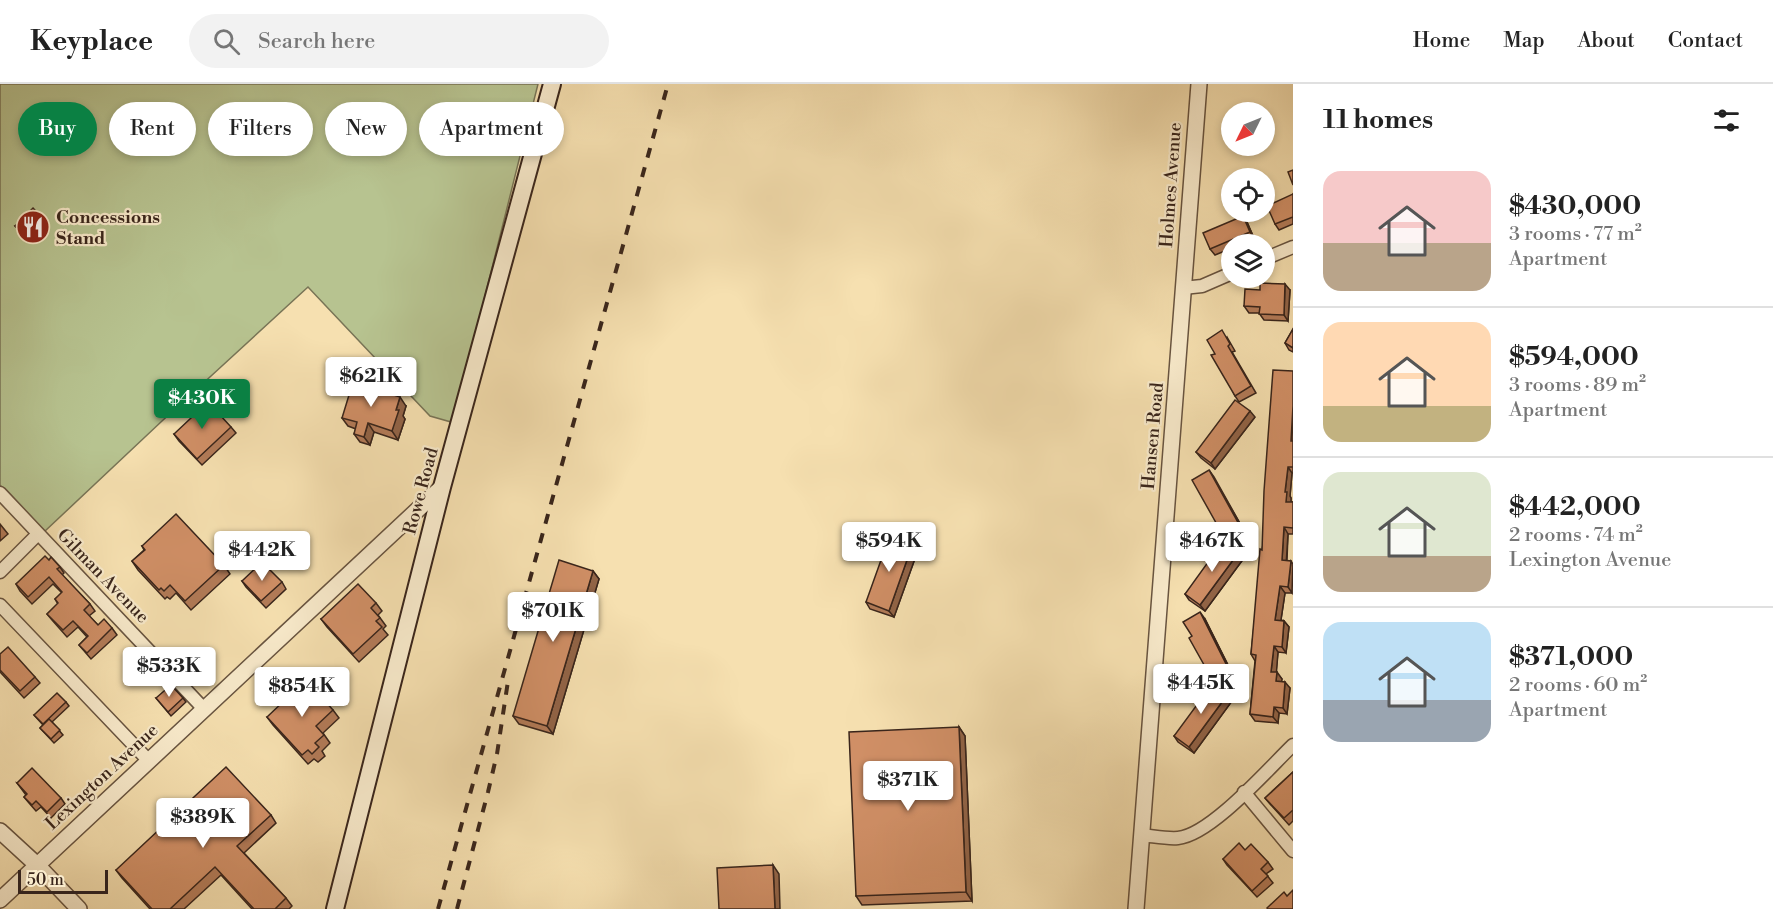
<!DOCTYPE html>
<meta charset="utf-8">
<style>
:root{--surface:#fff;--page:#f2f2f2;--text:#222;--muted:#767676;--line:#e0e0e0;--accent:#0b8043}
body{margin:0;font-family:"Libre Bodoni",serif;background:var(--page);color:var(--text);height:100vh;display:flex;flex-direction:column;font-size:22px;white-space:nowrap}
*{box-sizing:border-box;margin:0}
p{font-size:20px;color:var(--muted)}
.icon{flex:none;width:33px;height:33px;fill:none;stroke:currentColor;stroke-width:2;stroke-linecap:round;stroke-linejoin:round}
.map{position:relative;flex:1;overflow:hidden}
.panel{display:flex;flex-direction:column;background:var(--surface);width:480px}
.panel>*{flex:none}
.hud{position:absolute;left:18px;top:18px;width:570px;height:54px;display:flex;gap:12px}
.needle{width:39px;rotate:227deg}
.buttons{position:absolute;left:1221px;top:18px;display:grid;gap:12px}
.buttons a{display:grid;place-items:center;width:54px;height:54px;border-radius:50%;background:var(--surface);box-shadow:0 3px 9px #0003;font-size:30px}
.scale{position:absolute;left:18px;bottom:15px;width:90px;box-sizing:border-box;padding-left:6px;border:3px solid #39251b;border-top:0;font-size:16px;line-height:21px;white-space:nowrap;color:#39251b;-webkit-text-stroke:4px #f9ebcc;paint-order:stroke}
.price{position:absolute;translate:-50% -51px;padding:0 14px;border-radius:6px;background:#fff;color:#222;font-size:20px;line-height:39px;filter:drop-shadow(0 2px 3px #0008)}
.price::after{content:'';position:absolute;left:50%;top:36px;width:18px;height:14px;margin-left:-9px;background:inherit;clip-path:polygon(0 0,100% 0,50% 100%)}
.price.on{background:var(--accent);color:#fff}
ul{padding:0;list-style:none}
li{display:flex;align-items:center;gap:18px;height:150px;padding:0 30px}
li+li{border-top:2px solid var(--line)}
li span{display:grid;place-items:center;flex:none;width:168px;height:120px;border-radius:18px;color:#555}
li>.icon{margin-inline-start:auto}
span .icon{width:72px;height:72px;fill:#fffc;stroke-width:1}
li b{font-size:26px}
h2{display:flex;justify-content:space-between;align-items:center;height:72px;padding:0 30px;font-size:26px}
.pill{padding:0 21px;border-radius:27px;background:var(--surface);box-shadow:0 3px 9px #0003;font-size:21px;line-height:54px}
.pill.on{background:var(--accent);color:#fff}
header{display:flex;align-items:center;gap:36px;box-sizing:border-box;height:84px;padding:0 30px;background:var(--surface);border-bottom:2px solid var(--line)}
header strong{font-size:28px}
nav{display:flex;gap:33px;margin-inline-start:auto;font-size:21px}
.search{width:420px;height:54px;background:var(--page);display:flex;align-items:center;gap:15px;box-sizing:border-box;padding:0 21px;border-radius:33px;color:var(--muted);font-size:22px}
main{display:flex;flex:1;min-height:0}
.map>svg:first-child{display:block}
</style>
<header>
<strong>Keyplace</strong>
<div class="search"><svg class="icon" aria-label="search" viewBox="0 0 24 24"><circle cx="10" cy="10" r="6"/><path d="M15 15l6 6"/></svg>Search here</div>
<nav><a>Home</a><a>Map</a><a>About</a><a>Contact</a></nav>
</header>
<main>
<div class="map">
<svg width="1293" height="825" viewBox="0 0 1293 825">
<rect width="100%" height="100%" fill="#f6e0b0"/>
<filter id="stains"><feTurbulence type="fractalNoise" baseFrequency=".00333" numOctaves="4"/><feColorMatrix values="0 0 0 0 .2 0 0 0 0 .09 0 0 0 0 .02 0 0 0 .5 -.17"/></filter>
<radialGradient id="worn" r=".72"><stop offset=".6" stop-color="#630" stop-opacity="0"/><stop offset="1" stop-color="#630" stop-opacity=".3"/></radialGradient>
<polygon fill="#b7c390" stroke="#787456" stroke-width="1.5" points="0,0 538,0 481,228 451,338 430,332 308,203 162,337 44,448 0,401"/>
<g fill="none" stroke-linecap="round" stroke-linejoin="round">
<defs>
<g id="minor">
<polyline points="1264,175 1293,163"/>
<polyline points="1183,204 1202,202 1232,189"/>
<polyline points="0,409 204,625"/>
<polyline points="0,488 38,450"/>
<polyline points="0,521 148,676"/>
<polyline points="1244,708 1293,767"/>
<path d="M1141,751C1153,752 1166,755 1178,754C1211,751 1269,684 1293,661"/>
</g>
<g id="tertiary">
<polyline points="0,747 37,781 79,825"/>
<polyline points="0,816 442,403"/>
<polyline points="1136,825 1199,0"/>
</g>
<polyline id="secondary" points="335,825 442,403 552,0"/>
</defs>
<use href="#minor" stroke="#685440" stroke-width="15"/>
<use href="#tertiary" stroke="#685440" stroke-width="18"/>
<use href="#secondary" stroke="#39251b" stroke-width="20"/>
<use href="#minor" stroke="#f9ebcc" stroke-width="12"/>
<use href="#tertiary" stroke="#f9ebcc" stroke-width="15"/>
<use href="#secondary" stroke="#f9ebcc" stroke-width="16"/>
<g stroke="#39251b" stroke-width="4" stroke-dasharray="10 10" stroke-linecap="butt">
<polyline points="438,825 668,0"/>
<polyline points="457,825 488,708 497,670 508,597"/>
</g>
</g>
<g fill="#b37b58" stroke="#39251b" stroke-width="1.5">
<polygon points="1293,110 1293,140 1279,146 1275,140"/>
<polygon points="44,136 47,140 29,157 15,142"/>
<polygon points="1247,138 1254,154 1240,160 1232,160 1232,164 1215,171 1210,165"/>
<polygon points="1290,206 1288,237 1264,236 1259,229 1249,229 1244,222"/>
<polygon points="1293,245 1293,268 1289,266 1285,259"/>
<polygon points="1227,253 1235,267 1232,268 1256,309 1239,318 1235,312 1215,270"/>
<polygon points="1293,287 1293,389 1292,389 1290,412 1291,414 1291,418 1293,418 1293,450 1288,450 1287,476 1292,509 1285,509 1281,536 1284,537 1289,543 1286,569 1278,568 1276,588 1282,595 1281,597 1290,604 1287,630 1279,629 1278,639 1255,637 1250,630 1255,577 1251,570 1262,466"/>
<polygon points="406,322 403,332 405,335 398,356 374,348 370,361 360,358 354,350 356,345 348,342 342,334"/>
<polygon points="1255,333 1215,385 1201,374 1196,368"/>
<polygon points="231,343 236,349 202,381 179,357 174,350"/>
<polygon points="1209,386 1246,450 1229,460 1224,453"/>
<polygon points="0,440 8,450 0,457"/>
<polygon points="913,459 918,466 894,533 870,525 866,518"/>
<polygon points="142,462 224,481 230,490 191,526 176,509 170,515 167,513 165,515 138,486 132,477 144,466"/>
<polygon points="1244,474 1205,527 1189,516 1185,510"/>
<polygon points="49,476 60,483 64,489 62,491 90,520 95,527 89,532 98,541 112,544 117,551 91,575 79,561 87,553 78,543 67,553 52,536 47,530 58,520 55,515 62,509 53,500 32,520 20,507 16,500"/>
<polygon points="593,487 599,495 553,650 519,640 513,632"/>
<polygon points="242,497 282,498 286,505 266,524 246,503"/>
<polygon points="376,519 382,527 378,531 386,542 383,545 388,551 359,578 327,543 321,535"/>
<polygon points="1205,535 1234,593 1217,602 1212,595 1192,552"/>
<polygon points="0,570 35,593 40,599 24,614 0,588"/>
<polygon points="1228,610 1232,617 1194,669 1178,658 1174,652"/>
<polygon points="156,614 183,614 186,618 171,632"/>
<polygon points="66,618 69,622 52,638 63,651 54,659 40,644 43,641 34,631"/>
<polygon points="333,626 339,634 323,649 330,659 322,667 325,672 318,678 314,675 308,680 273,641 267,633"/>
<polygon points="959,643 965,652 972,817 862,821 856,812"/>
<polygon points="1293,688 1293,737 1289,741 1270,720 1265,714"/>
<polygon points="17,699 61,714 65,720 51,734 41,723 36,727 29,719 24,713 26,711"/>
<polygon points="271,731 276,739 244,769 286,814 292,822 289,825 252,825 221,791 184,825 150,825 122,794 116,786"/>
<polygon points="1245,766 1268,778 1273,785 1266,790 1273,799 1257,813 1227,781 1223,775"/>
</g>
<g fill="#926447" stroke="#39251b" stroke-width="1.5">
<polygon points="1243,132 1247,138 1254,154 1250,148"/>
<polygon points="1285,200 1290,206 1288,237 1284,231"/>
<polygon points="400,313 406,322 403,332 405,335 398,356 392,347 396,326"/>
<polygon points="1293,323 1293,359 1291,357"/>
<polygon points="1250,327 1255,333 1215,385 1211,379"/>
<polygon points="368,339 374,348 370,361 364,353"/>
<polygon points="1288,383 1292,389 1290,412 1291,414 1291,424 1286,418 1285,408"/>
<polygon points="1209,386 1214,393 1246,450 1241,444"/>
<polygon points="1284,443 1288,450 1286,482 1282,476"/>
<polygon points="913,459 918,466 894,533 889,527"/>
<polygon points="1239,468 1244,474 1205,527 1200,521"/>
<polygon points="1291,477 1293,480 1292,509 1288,503"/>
<polygon points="593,487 599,495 553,650 547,642"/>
<polygon points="1280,502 1285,509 1280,542 1275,536"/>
<polygon points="1200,528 1205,535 1234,593 1229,586"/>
<polygon points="1284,537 1289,543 1286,569 1282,563"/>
<polygon points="1274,562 1278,568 1276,594 1271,588"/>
<polygon points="1277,588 1282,595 1281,603 1276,597"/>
<polygon points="1285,598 1290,604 1287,630 1283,624"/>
<polygon points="1228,610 1232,617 1194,669 1189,663"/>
<polygon points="1274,623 1279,629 1278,639 1273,633"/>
<polygon points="959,643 965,652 972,817 966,808"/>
<polygon points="773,781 779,790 780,825 775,825"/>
</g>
<g fill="#d08f66" stroke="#39251b" stroke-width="1.5">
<polygon points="1293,86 1293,101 1288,88"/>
<polygon points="1293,110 1293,133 1275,140 1267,122"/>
<polygon points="33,124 44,136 26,153 15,142"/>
<polygon points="1243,132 1250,148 1210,165 1203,149"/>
<polygon points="1260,199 1285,200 1284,231 1259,230 1260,223 1244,222 1245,205 1260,206"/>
<polygon points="1293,245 1293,264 1285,259"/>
<polygon points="1222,246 1230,260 1228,262 1251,302 1235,312 1211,271 1215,270 1207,256"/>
<polygon points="1273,286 1293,287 1293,322 1291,357 1293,357 1293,383 1288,383 1285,408 1287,408 1286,418 1293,418 1293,444 1284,443 1282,476 1291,477 1288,503 1280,502 1275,536 1284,537 1282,563 1274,562 1271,588 1277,588 1276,597 1285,598 1283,624 1274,623 1273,633 1250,630 1256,571 1251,570 1260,465 1262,466 1264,407"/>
<polygon points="353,298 400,313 396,326 399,326 392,347 368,339 364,353 354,350 357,338 342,334"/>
<polygon points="1235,316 1250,327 1211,379 1196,368"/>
<polygon points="208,318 231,343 197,375 174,350"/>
<polygon points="1209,386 1241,444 1224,453 1192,396"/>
<polygon points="176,430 224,481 185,517 170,501 164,507 161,504 159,506 132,477 145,466 142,462"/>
<polygon points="890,451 913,459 889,527 866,518"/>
<polygon points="1224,456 1239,468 1200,521 1185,510"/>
<polygon points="45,472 49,476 51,473 60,483 57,485 90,520 84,526 98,541 104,535 112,544 87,569 79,561 88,552 73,537 63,546 47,530 58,519 55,515 62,508 49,493 28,513 16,500"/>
<polygon points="559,476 593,487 547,642 513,632"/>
<polygon points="262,478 282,498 261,517 242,497"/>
<polygon points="358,500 376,519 371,524 380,534 376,537 382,543 353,570 321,535"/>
<polygon points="1200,528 1229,586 1212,595 1189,554 1192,552 1183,538"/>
<polygon points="8,563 35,593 20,607 0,586 0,570"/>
<polygon points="306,596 333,626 316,642 324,651 315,659 319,663 312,670 308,666 302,671 267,633"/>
<polygon points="1213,599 1228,610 1189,663 1174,652"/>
<polygon points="171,601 183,614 168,628 156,614"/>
<polygon points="57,609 66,618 43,640 34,631"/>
<polygon points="49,635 60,646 51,655 40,644"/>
<polygon points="959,643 966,808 856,812 849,648"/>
<polygon points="226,683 271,731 237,762 286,814 275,825 254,825 215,783 170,825 152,825 116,786"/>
<polygon points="32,684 61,714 47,728 36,717 32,721 24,713 27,710 17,699"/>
<polygon points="1293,688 1293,726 1284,734 1265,714"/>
<polygon points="1239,759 1245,766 1251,760 1268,778 1261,785 1268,792 1252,807 1223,775"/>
<polygon points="773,781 775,825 719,825 717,784"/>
<polygon points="1293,806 1293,825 1268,825 1267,824 1284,808 1287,812"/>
</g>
<defs>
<symbol id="restaurant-disc" viewBox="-11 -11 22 22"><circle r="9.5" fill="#8f2418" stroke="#f9ebcc"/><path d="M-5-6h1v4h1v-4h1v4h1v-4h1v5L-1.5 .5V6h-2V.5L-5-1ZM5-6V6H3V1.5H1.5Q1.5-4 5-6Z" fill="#fff"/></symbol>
</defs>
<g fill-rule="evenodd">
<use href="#restaurant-disc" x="14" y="124" width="38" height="38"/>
</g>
<g text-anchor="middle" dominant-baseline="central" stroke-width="4.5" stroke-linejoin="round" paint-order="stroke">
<g font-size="18" fill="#39251b" stroke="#f9ebcc">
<text transform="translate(1171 101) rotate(-86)">Holmes Avenue</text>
<text transform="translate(1153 352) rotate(-85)">Hansen Road</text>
<text transform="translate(421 407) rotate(-75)">Rowe Road</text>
<text transform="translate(103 492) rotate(46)">Gilman Avenue</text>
<text transform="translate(102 693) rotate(-43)">Lexington Avenue</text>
</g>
<g font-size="18" font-weight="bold" fill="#39251b" stroke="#f9ebcc" text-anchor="start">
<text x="56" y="133">Concessions<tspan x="56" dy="21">Stand</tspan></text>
</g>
</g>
<rect width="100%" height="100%" filter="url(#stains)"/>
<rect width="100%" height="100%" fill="url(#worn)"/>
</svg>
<div class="buttons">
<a><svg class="needle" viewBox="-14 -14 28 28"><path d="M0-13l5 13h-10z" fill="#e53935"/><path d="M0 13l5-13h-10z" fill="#767676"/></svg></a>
<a><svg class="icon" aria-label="locate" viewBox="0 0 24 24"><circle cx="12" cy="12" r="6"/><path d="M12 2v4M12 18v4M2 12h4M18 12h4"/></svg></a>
<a><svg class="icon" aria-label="layers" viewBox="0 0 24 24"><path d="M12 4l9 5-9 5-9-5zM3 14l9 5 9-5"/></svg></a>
</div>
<div class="scale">50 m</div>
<b class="price" style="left:371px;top:324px">$621K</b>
<b class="price on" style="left:202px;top:346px">$430K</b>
<b class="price" style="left:889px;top:489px">$594K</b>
<b class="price" style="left:1212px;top:489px">$467K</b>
<b class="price" style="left:262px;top:498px">$442K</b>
<b class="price" style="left:553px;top:559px">$701K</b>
<b class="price" style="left:169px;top:614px">$533K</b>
<b class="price" style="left:1201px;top:631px">$445K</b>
<b class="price" style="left:302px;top:634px">$854K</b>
<b class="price" style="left:908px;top:728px">$371K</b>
<b class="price" style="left:203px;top:765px">$389K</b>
<div class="hud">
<a class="pill on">Buy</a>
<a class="pill">Rent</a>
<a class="pill">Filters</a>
<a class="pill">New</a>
<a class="pill">Apartment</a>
</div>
</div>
<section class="panel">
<h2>11 homes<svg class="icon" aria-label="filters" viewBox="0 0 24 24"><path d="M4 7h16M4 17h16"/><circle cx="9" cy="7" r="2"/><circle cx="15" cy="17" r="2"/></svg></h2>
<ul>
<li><span style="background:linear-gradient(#f6c9c9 60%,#b9a48a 0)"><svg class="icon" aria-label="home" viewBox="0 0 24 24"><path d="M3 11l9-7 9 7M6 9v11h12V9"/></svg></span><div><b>$430,000</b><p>3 rooms · 77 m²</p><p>Apartment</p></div></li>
<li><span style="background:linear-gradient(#ffd9b3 70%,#c2b280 0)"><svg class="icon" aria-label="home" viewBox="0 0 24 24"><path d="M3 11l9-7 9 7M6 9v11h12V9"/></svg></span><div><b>$594,000</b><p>3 rooms · 89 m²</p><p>Apartment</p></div></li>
<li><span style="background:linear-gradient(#dfe7d0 70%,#b9a48a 0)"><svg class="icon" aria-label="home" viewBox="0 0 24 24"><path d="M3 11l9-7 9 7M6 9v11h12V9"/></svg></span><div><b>$442,000</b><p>2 rooms · 74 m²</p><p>Lexington Avenue</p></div></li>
<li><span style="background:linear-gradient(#bfe0f5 65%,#9aa5b1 0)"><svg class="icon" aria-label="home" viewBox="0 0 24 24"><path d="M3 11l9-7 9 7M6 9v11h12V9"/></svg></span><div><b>$371,000</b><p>2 rooms · 60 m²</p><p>Apartment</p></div></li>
</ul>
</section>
</main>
